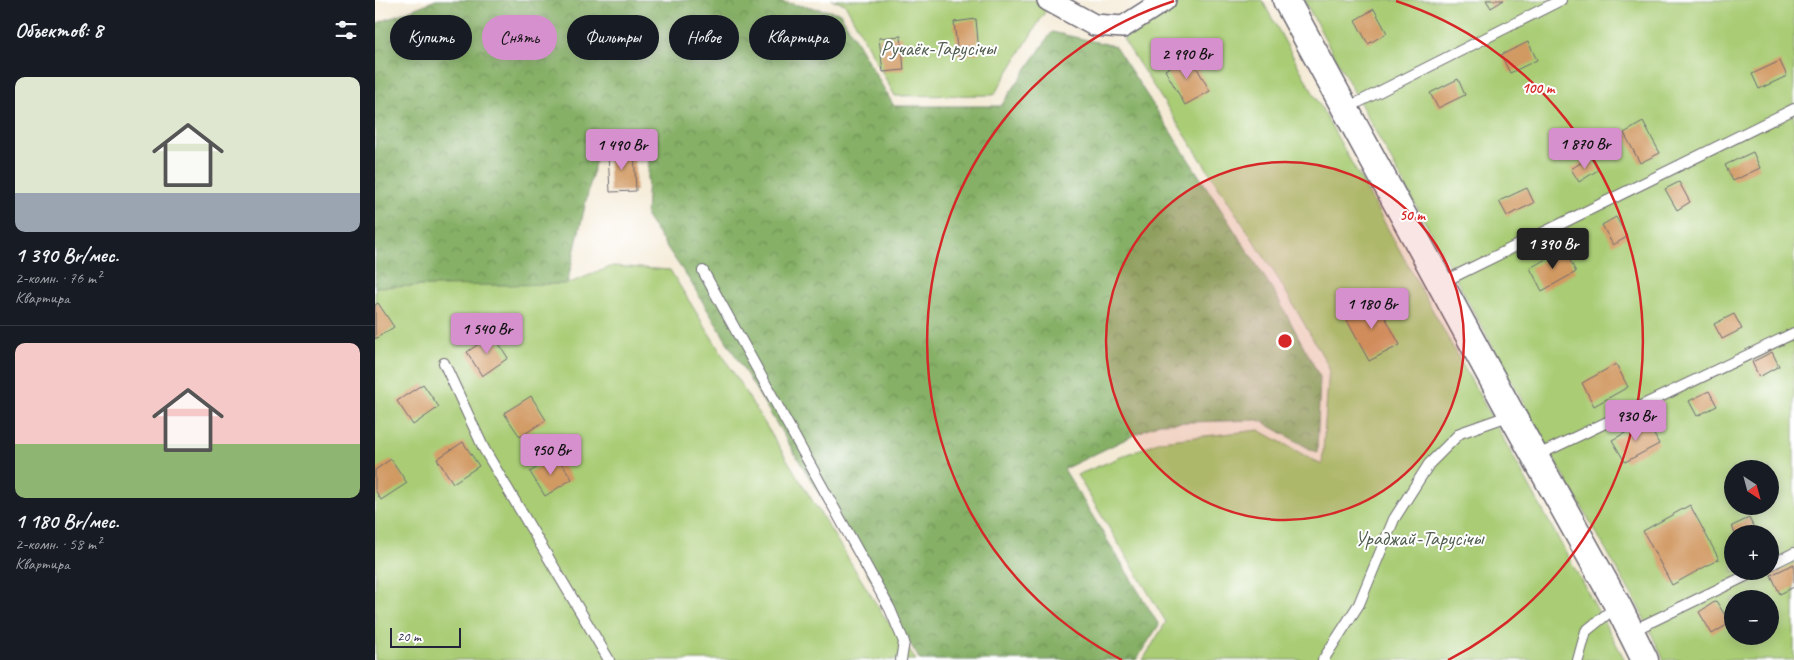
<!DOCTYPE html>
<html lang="ru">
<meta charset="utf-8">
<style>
:root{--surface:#171b24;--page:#242831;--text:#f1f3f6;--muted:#9ea1a6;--line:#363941;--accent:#d690ce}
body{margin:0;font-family:Caveat,sans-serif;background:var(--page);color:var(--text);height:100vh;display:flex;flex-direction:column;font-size:19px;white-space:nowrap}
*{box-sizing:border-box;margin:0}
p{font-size:16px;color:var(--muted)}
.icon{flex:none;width:28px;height:28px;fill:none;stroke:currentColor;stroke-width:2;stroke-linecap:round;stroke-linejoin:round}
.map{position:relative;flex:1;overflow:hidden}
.sheet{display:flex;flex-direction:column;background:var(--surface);width:375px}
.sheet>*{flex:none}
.guide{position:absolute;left:15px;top:15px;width:475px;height:45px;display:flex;gap:10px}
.needle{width:32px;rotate:144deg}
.fabs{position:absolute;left:1349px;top:460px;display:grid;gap:10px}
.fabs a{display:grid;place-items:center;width:55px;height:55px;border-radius:50%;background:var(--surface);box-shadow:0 2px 12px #0003;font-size:25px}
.scale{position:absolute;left:15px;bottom:12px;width:71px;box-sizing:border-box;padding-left:5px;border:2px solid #22223b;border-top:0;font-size:14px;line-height:18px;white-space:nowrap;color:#22223b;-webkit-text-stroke:4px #fff;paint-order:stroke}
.price{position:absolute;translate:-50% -42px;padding:0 11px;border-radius:5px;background:var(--accent);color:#111;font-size:16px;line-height:32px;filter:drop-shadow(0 1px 2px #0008)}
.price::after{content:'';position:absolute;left:50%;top:30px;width:15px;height:11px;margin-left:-8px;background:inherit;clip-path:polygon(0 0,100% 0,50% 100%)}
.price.active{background:#222;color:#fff}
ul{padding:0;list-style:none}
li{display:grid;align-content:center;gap:10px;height:265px;padding:0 15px}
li+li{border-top:1px solid var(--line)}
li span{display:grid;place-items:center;height:155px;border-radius:10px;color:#555}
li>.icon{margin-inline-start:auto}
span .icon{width:90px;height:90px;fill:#fffc;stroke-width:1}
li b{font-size:21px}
h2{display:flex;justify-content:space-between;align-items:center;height:60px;padding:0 15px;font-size:21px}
.chip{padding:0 18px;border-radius:22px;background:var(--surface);box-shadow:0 2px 12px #0003;font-size:18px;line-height:45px}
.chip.active{background:var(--accent);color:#111}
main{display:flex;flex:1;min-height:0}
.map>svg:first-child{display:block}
</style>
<main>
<section class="sheet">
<h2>Объектов: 8<svg class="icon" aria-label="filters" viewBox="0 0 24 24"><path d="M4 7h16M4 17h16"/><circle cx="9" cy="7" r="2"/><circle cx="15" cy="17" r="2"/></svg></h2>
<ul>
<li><span style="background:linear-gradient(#dfe7d0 75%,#9aa5b1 0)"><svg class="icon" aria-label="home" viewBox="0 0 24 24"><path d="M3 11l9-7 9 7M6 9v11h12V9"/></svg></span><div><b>1 390 Br/мес.</b><p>2-комн. · 76 m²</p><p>Квартира</p></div></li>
<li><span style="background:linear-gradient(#f6c9c9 65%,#8fb573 0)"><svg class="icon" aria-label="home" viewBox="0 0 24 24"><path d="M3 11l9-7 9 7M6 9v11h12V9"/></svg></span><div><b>1 180 Br/мес.</b><p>2-комн. · 58 m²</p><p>Квартира</p></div></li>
</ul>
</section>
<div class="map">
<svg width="1419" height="660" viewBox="0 0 1419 660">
<defs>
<pattern id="forest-crowns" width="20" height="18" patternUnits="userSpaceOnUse" patternTransform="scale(1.25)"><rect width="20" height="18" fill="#86b066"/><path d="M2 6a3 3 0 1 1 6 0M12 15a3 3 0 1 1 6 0" fill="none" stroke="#6d8f55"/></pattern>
</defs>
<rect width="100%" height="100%" fill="#fff"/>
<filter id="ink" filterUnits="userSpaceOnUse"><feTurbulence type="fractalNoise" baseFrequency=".02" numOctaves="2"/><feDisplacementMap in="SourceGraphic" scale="10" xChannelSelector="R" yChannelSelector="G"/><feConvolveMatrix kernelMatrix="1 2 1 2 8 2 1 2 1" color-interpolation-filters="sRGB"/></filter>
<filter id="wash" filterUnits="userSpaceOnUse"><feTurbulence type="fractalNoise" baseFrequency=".0096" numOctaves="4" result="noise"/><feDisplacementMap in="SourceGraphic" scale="20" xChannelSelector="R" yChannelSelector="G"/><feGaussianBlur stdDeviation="1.12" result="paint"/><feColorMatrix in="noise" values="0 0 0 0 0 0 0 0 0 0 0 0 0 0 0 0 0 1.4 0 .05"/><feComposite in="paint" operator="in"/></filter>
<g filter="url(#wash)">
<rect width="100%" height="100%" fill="#f4ead5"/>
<polygon fill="url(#forest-crowns)" stroke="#546950" points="61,0 385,0 402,1 465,13 519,106 626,106 677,32 740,46 900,293 945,377 942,453 884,420 784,423 689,469 784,625 761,660 545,660 315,281 271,217 275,134 227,132 192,284 0,287 0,24"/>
<g fill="#a9cc75" stroke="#667758" fill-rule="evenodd">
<polygon points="456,0 665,0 670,12 619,95 520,96 470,4"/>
<polygon points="810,0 887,0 1250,660 768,660 791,622 702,475 785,441 884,430 947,465 954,367 904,280 748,39"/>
<path d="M929,0H1419V660H1289L1263,606L1168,439ZM1358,469H1395V506H1358ZM1358,534H1395V571H1358ZM1358,599H1395V636H1358Z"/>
<polygon points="238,266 295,270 505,610 541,660 0,660 0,287 192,284"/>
</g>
<g id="blocks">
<g fill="#d19a63">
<polygon points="1111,0 1129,0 1116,8"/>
<polygon points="999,9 1012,33 993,44 980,20"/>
<polygon points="601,19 604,53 583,56 579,22"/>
<polygon points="526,36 529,70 508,72 504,38"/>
<polygon points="1153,42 1162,60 1135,73 1126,55"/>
<polygon points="815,56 835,91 810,105 790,70"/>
<polygon points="1405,61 1412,76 1384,89 1377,74"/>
<polygon points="1083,79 1090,95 1063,108 1055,93"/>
<polygon points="1268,122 1285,153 1265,163 1249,133"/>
<polygon points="259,150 261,191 235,192 233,152"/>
<polygon points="1378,152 1385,168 1358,181 1350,165"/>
<polygon points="1215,157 1223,170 1204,182 1196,169"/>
<polygon points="1304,182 1315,202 1302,210 1290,189"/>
<polygon points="1152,188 1159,203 1132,216 1124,201"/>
<polygon points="1241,217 1252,237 1238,245 1227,225"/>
<polygon points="1189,249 1201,272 1167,291 1155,268"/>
<polygon points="1000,298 1025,345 994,361 969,315"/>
<polygon points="3,303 19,327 0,339 0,305"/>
<polygon points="1359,314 1367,329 1347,339 1339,324"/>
<polygon points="118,334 133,358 107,376 92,352"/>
<polygon points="1397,352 1404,366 1384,377 1377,362"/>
<polygon points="1241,364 1253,387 1219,406 1207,383"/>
<polygon points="48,384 64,407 38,425 22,401"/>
<polygon points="1334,391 1342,406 1322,416 1314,401"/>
<polygon points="156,396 171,420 145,437 129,413"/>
<polygon points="1272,421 1284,444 1250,462 1237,440"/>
<polygon points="88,442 104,466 78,483 62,459"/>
<polygon points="181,455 197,479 170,496 155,472"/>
<polygon points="16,459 32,483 6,500 0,490 0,470"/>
<polygon points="1315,505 1344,559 1297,585 1268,531"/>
<polygon points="1374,518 1382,534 1360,534 1357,526"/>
<polygon points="1419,564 1419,587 1405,594 1396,575"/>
<polygon points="1341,601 1355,623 1337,634 1324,612"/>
</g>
</g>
</g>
<g filter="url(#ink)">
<use href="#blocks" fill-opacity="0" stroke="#6c6871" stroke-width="1"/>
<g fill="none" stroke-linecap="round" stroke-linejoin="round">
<defs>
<g id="service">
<polyline points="972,108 1186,0"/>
<polyline points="328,271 515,609 529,642 526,660"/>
<polyline points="1066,283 1419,109"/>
<polyline points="69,363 109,449 234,660"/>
<polyline points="1161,456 1419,333"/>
<polyline points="1395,565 1419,553"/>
<polyline points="1257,631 1381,571"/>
<polyline points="948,660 984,604 1019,519 1054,464 1085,433 1136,415"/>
<polyline points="1203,660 1211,631 1242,606"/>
</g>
<polyline id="minor" points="673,0 719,25 748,27 790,0"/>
<polyline id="tertiary" points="911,0 1137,415 1243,606 1270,660"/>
</defs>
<use href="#service" stroke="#6c6871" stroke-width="12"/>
<use href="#minor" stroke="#6c6871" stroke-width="24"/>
<use href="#tertiary" stroke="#6c6871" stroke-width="29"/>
<use href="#service" stroke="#fff" stroke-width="10"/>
<use href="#minor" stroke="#fff" stroke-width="21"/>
<use href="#tertiary" stroke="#fff" stroke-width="26"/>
</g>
</g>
<circle cx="910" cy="341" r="179" fill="#d62828" fill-opacity=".12"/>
<g fill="none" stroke="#d62828" stroke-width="2.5">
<circle cx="910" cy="341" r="179"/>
<path d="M747 660A358 358 0 0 1 799 1M1021 1A358 358 0 0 1 1073 660"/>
</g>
<g text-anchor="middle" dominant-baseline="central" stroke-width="4" stroke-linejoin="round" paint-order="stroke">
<g font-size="21" fill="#515e4f" stroke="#fff">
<text x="563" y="48">Ручаёк-Тарусічы</text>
<text x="1044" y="538">Ураджай-Тарусічы</text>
</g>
</g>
<circle cx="910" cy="341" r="8" fill="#d62828" stroke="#fff" stroke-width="2.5"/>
<g font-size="15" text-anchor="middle" font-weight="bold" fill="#d62828" stroke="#fff" stroke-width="4" stroke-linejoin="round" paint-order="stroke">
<text x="1163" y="93">100 m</text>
<text x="1037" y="220">50 m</text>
</g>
</svg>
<div class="fabs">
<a><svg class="needle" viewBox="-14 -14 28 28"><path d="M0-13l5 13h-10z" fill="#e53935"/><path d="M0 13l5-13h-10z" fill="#9ea1a6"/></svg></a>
<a>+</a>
<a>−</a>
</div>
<div class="scale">20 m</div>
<b class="price" style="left:812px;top:80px">2 990 Br</b>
<b class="price" style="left:1210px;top:170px">1 870 Br</b>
<b class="price" style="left:247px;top:171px">1 490 Br</b>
<b class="price active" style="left:1178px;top:270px">1 390 Br</b>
<b class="price" style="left:997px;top:330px">1 180 Br</b>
<b class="price" style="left:112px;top:355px">1 540 Br</b>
<b class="price" style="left:1261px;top:442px">930 Br</b>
<b class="price" style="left:176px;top:476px">950 Br</b>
<div class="guide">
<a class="chip">Купить</a>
<a class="chip active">Снять</a>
<a class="chip">Фильтры</a>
<a class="chip">Новое</a>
<a class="chip">Квартира</a>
</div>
</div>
</main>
